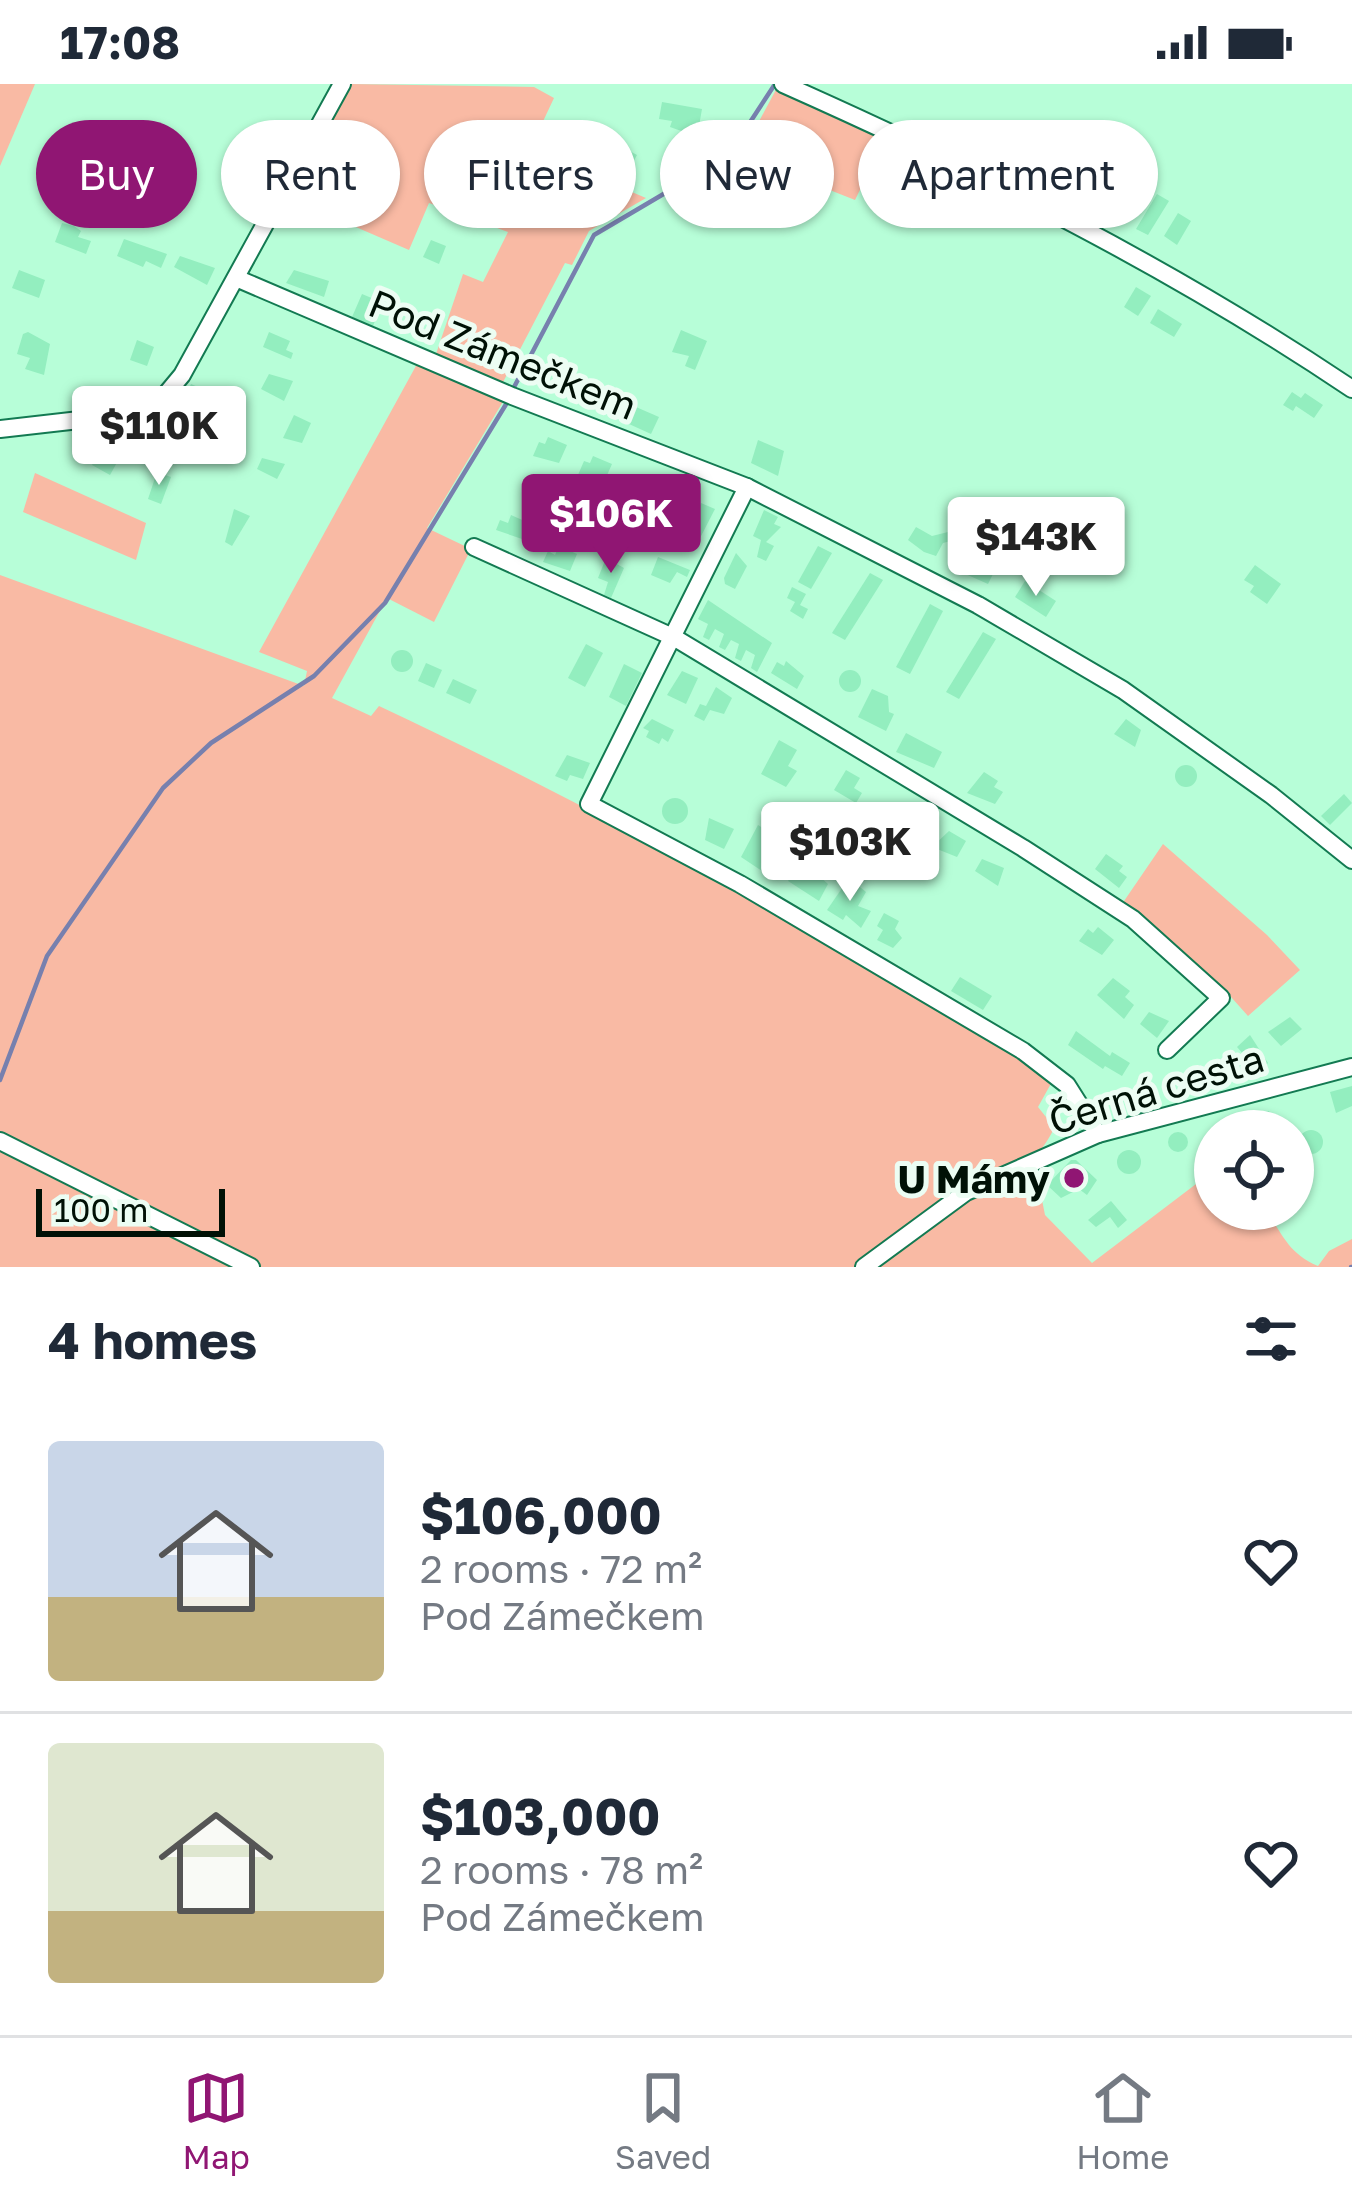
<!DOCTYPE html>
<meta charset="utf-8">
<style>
:root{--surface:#fff;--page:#f6f6f7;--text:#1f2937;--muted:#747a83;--line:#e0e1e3;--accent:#901673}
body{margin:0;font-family:"Golos Text",sans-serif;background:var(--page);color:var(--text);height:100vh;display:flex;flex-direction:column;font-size:45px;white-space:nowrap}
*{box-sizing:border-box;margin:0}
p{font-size:39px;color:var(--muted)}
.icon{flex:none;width:66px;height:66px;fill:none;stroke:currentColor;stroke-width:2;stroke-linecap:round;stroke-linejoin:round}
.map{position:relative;height:1183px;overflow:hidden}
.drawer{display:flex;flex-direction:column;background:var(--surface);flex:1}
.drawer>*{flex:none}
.banner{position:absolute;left:36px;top:36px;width:1281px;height:108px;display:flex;gap:24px}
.controls{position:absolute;left:1194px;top:1026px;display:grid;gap:24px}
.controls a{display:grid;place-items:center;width:120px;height:120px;border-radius:50%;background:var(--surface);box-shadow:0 3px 9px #0004;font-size:60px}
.scale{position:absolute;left:36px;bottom:30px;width:189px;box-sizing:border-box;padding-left:12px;border:6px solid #001106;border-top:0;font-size:33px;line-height:42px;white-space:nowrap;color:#001106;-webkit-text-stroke:9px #ecfdf3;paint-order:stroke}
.price{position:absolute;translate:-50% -102px;padding:0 27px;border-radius:12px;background:#fff;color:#222;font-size:39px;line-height:78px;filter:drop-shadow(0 3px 6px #0008)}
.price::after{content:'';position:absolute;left:50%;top:72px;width:36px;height:27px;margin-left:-18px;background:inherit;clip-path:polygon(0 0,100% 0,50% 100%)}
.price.on{background:var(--accent);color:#fff}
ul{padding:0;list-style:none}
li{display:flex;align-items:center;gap:36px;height:300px;padding:0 48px}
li+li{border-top:3px solid var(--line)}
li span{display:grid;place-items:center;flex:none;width:336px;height:240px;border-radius:12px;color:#555}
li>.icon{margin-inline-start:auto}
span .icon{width:144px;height:144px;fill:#fffc;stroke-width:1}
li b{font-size:51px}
h2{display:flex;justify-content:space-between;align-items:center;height:144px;padding:0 48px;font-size:51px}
.chip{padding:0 42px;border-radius:54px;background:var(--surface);box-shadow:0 3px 9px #0004;font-size:42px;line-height:108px}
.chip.on{background:var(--accent);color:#fff}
.status{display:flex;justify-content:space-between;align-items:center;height:84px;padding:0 60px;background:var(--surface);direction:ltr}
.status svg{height:33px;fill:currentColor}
.tabs{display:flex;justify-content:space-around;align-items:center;height:168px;border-top:3px solid var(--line);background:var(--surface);font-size:33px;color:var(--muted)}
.tabs a{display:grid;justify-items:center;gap:6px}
.tabs .on{color:var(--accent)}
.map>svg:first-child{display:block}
</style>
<div class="status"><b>17:08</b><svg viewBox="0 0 49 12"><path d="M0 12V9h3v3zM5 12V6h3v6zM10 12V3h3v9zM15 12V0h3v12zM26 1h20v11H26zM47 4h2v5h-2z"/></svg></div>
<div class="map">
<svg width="1352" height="1183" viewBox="0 0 1352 1183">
<rect width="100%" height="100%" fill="#b7fed8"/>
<g fill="#f9baa4">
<polygon points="0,0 35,0 0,82"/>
<polygon points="351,0 534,3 554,14 530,65 646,114 589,147 572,181 565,179 502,300 435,273 463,190 483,198 508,148 429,119 409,166 291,115"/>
<polygon points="778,2 887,51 855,116 741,71"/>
<path d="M417,280L504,316L427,444L471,465L434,538L387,514L332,614L371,632L379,622C612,731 836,857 1053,996L1038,1023L1054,1043C1051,1056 1030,1077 1022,1096L1042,1116L1045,1131L1092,1179L1200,1097L1215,1092V1125H1264C1284,1150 1286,1168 1318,1182L1329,1167L1352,1155V1183H0V491L304,602L307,587L259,568Z"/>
<polygon points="35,389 146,439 136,476 23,428"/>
<polygon points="1163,760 1267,851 1300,886 1248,932 1223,904 1122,820"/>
</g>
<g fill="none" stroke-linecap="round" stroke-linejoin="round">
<g stroke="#7780ae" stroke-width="4.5">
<polyline points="512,307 594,151 728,72 775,0"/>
<polyline points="0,996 47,872 163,704 211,659 314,592 385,519 508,317"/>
<polyline points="1351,1183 1352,1183"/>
</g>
</g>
<g fill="#93eebf">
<polygon points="662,18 702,25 699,42 690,41 687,49 670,43 672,37 659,35"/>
<polygon points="589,51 606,61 591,88 574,78"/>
<polygon points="253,53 263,58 251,80 237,74"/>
<polygon points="89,58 103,70 98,81 77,73 83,59"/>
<polygon points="626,65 637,71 625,93 614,86"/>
<polygon points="1157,110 1169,117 1148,151 1136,145"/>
<polygon points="1178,129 1191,137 1177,161 1164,152"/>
<polygon points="62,139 74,142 81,147 78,153 91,157 86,170 55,158"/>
<polygon points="124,155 167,170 161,184 146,177 143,183 117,172"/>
<polygon points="431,156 446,162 439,180 423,173"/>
<polygon points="180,172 215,184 207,201 174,183"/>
<polygon points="19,186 45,196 39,214 12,204"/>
<polygon points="294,186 329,197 324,213 286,199"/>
<polygon points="1136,203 1151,212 1138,232 1124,223"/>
<polygon points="362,210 374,215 371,223 379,227 373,242 352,233"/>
<polygon points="1158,225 1182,240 1174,253 1150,239"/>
<polygon points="681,246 707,257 695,286 685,282 689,272 672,268"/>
<polygon points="28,248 50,260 44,291 25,285 30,274 17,270 23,250"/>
<polygon points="269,248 290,257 286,266 293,269 291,275 263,263"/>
<polygon points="137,256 154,263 147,282 130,276"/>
<polygon points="269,290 293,297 284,317 261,305"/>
<polygon points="191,300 209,308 201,325 209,329 202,343 179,327"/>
<polygon points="1292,308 1301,314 1305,309 1323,321 1314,334 1296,322 1293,327 1283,321"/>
<polygon points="611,309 622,314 614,332 593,323 599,310 609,314"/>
<polygon points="636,323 659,333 651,350 629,340"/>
<polygon points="294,331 311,339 302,359 283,354"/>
<polygon points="111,347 129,357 110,391 92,381"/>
<polygon points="548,353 567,361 559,379 533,372 539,358 545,360"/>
<polygon points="758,356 784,367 778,392 751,379"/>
<polygon points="593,372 612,380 604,398 578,391 584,377 590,379"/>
<polygon points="262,374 285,380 277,395 257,385"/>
<polygon points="157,388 171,393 161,420 148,415"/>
<circle cx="640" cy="415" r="10"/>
<polygon points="701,419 715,425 698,458 686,452 693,436 691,428 696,430"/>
<polygon points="234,425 250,432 232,462 225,458"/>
<polygon points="764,426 778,433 774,440 781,443 766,458 774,462 766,477 757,473 761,456 753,452"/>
<polygon points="511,431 529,439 522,455 496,446 500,436 508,439"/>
<polygon points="916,443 932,452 948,448 951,457 943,459 936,472 924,468 908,456"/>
<polygon points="559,462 577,470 570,487 543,478 548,467 555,471"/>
<polygon points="818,462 832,469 811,505 798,498"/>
<polygon points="736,469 747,482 735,505 725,500 724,494"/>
<polygon points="975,472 996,484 988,500 954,485 960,474 971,480"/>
<polygon points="658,473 690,486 687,493 677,488 670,499 651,491"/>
<polygon points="606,474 624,484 611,514 604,511 608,498 598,494"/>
<polygon points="1255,481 1281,500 1267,520 1250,508 1254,502 1244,496"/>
<polygon points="870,489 883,496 845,556 832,549"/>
<polygon points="1025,497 1056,517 1046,533 1015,513"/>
<polygon points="792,503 806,510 800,521 808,525 803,535 790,527 795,518 787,514"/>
<polygon points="708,516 772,559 757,588 751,584 755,571 746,566 741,577 735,574 739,560 731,556 725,566 719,563 724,550 715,545 709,556 703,553 708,540 698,535"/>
<polygon points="930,520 943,527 910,590 896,583"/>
<polygon points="983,548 996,555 959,615 946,608"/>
<polygon points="586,560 603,569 585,603 568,594"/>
<circle cx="402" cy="577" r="11"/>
<polygon points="786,577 804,592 797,605 771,589 777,578 784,582"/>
<polygon points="426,579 442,586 434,604 418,597"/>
<polygon points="624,580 642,589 626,622 609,613"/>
<circle cx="850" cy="597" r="11"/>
<polygon points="682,587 698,594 686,620 667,611"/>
<polygon points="453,595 477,606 470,620 446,609"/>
<polygon points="716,603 732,614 724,630 710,626 704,637 694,632 700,620 706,622"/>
<polygon points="872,605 888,612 889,628 894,630 886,647 858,633"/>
<polygon points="652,635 674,646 668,658 662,654 659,660 646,653 649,647 643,644"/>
<polygon points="1126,635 1141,646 1135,663 1114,650"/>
<polygon points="906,649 942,668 934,684 896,668"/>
<polygon points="779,656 797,666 788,682 797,687 786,703 761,690"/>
<polygon points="567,671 590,679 583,695 570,691 567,697 555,692"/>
<circle cx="1186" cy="692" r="11"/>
<polygon points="846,686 860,694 854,704 862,709 856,719 834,706"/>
<polygon points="984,688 998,697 994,703 1003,708 995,720 967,709"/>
<polygon points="1344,710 1352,719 1330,741 1321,732"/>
<circle cx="675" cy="727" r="13"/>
<polygon points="709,734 734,745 724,765 705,756"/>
<polygon points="865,739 881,748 885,741 905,758 894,777 856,754"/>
<polygon points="758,741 771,749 768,755 777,765 762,787 741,773"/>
<polygon points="949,747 966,757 957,773 932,763"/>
<polygon points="1106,770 1123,782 1119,787 1127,793 1119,804 1095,785"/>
<polygon points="982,775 1004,784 998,802 975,787"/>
<polygon points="796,784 818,791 828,800 819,817 788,797"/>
<polygon points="849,794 866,808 858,822 871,827 861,844 846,831 843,836 827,826"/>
<polygon points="884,829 899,837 895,845 902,854 893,864 877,856 883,846 877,842"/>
<polygon points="1098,843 1114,856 1102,871 1079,857 1088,845 1093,849"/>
<polygon points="960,893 992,912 983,926 951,907"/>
<polygon points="1113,894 1130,907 1125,913 1134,921 1124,935 1097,911"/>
<polygon points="1149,928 1169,937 1157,954 1140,940"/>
<polygon points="1290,933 1302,945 1281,962 1268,948"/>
<polygon points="1076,947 1110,972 1112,968 1130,979 1122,992 1105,982 1103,985 1068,961"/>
<polygon points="1250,951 1268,979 1259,988 1237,963"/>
<polygon points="1199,981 1216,994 1198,1005 1186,992"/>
<polygon points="1352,1002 1352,1022 1336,1029 1330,1008"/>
<polygon points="1269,1027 1276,1047 1252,1047 1253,1032"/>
<circle cx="1311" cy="1058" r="12"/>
<circle cx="1178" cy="1058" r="10"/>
<circle cx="1129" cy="1078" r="12"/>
<polygon points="1071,1076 1076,1076 1097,1096 1087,1111 1079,1105 1061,1114 1047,1101"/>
<polygon points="1111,1117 1127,1136 1118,1144 1110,1133 1096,1143 1088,1136"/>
</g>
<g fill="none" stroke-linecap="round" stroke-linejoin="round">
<defs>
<g id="minor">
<path d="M783,0C981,88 1172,184 1352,305"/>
<polyline points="236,194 512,312 747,403 978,521 1123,606 1271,711 1352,776"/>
<polyline points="0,345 132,330 157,321 182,291 342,0"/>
<polyline points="747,403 589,720 740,800 1023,967 1067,1001 1098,1050"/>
<polyline points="474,463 675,554 1023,764 1133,835 1221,914 1167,966"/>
<polyline points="0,1057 251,1183"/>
<polyline points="864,1183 966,1108 1098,1050 1352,983"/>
</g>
</defs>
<use href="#minor" stroke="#137a52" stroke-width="20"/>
<use href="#minor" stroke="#fff" stroke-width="16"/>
</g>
<circle fill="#901673" stroke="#ecfdf3" stroke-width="4.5" cx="1074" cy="1094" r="12"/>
<g text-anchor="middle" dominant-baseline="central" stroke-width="10" stroke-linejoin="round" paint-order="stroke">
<g font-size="39" fill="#001106" stroke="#ecfdf3">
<text transform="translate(503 270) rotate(22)">Pod Zámečkem</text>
<text transform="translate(1156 1005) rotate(-17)">Černá cesta</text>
</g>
<g font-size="39" font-weight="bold" fill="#001106" stroke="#ecfdf3" text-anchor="end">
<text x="1050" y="1094">U Mámy</text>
</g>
</g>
</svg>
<div class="controls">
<a><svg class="icon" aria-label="locate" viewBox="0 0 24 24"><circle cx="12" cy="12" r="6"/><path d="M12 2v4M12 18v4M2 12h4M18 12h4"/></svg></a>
</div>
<div class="scale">100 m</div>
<b class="price" style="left:159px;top:404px">$110K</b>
<b class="price on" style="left:611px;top:492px">$106K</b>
<b class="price" style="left:1036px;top:515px">$143K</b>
<b class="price" style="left:850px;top:820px">$103K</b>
<div class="banner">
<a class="chip on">Buy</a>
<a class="chip">Rent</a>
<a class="chip">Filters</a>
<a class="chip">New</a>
<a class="chip">Apartment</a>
</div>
</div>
<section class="drawer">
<h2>4 homes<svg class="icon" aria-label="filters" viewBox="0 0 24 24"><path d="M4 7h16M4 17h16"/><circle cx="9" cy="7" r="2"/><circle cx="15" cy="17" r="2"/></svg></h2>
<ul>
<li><span style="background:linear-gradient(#c9d6e8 65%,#c2b280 0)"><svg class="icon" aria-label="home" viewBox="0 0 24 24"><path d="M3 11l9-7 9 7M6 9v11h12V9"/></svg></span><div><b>$106,000</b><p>2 rooms · 72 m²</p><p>Pod Zámečkem</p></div><svg class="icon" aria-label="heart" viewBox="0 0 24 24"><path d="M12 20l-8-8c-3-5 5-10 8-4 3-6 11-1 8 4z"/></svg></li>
<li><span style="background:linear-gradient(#dfe7d0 70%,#c2b280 0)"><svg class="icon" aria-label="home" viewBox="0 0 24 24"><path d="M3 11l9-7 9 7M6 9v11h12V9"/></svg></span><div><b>$103,000</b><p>2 rooms · 78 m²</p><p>Pod Zámečkem</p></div><svg class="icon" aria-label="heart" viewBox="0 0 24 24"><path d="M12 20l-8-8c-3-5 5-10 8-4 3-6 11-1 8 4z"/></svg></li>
</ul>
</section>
<nav class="tabs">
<a class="on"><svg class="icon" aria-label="map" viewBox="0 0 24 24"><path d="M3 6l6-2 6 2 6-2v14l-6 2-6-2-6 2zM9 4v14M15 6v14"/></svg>Map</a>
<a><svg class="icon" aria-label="saved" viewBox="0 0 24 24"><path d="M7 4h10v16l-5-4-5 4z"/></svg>Saved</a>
<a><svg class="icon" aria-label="home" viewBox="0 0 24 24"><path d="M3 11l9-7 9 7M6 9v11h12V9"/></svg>Home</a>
</nav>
